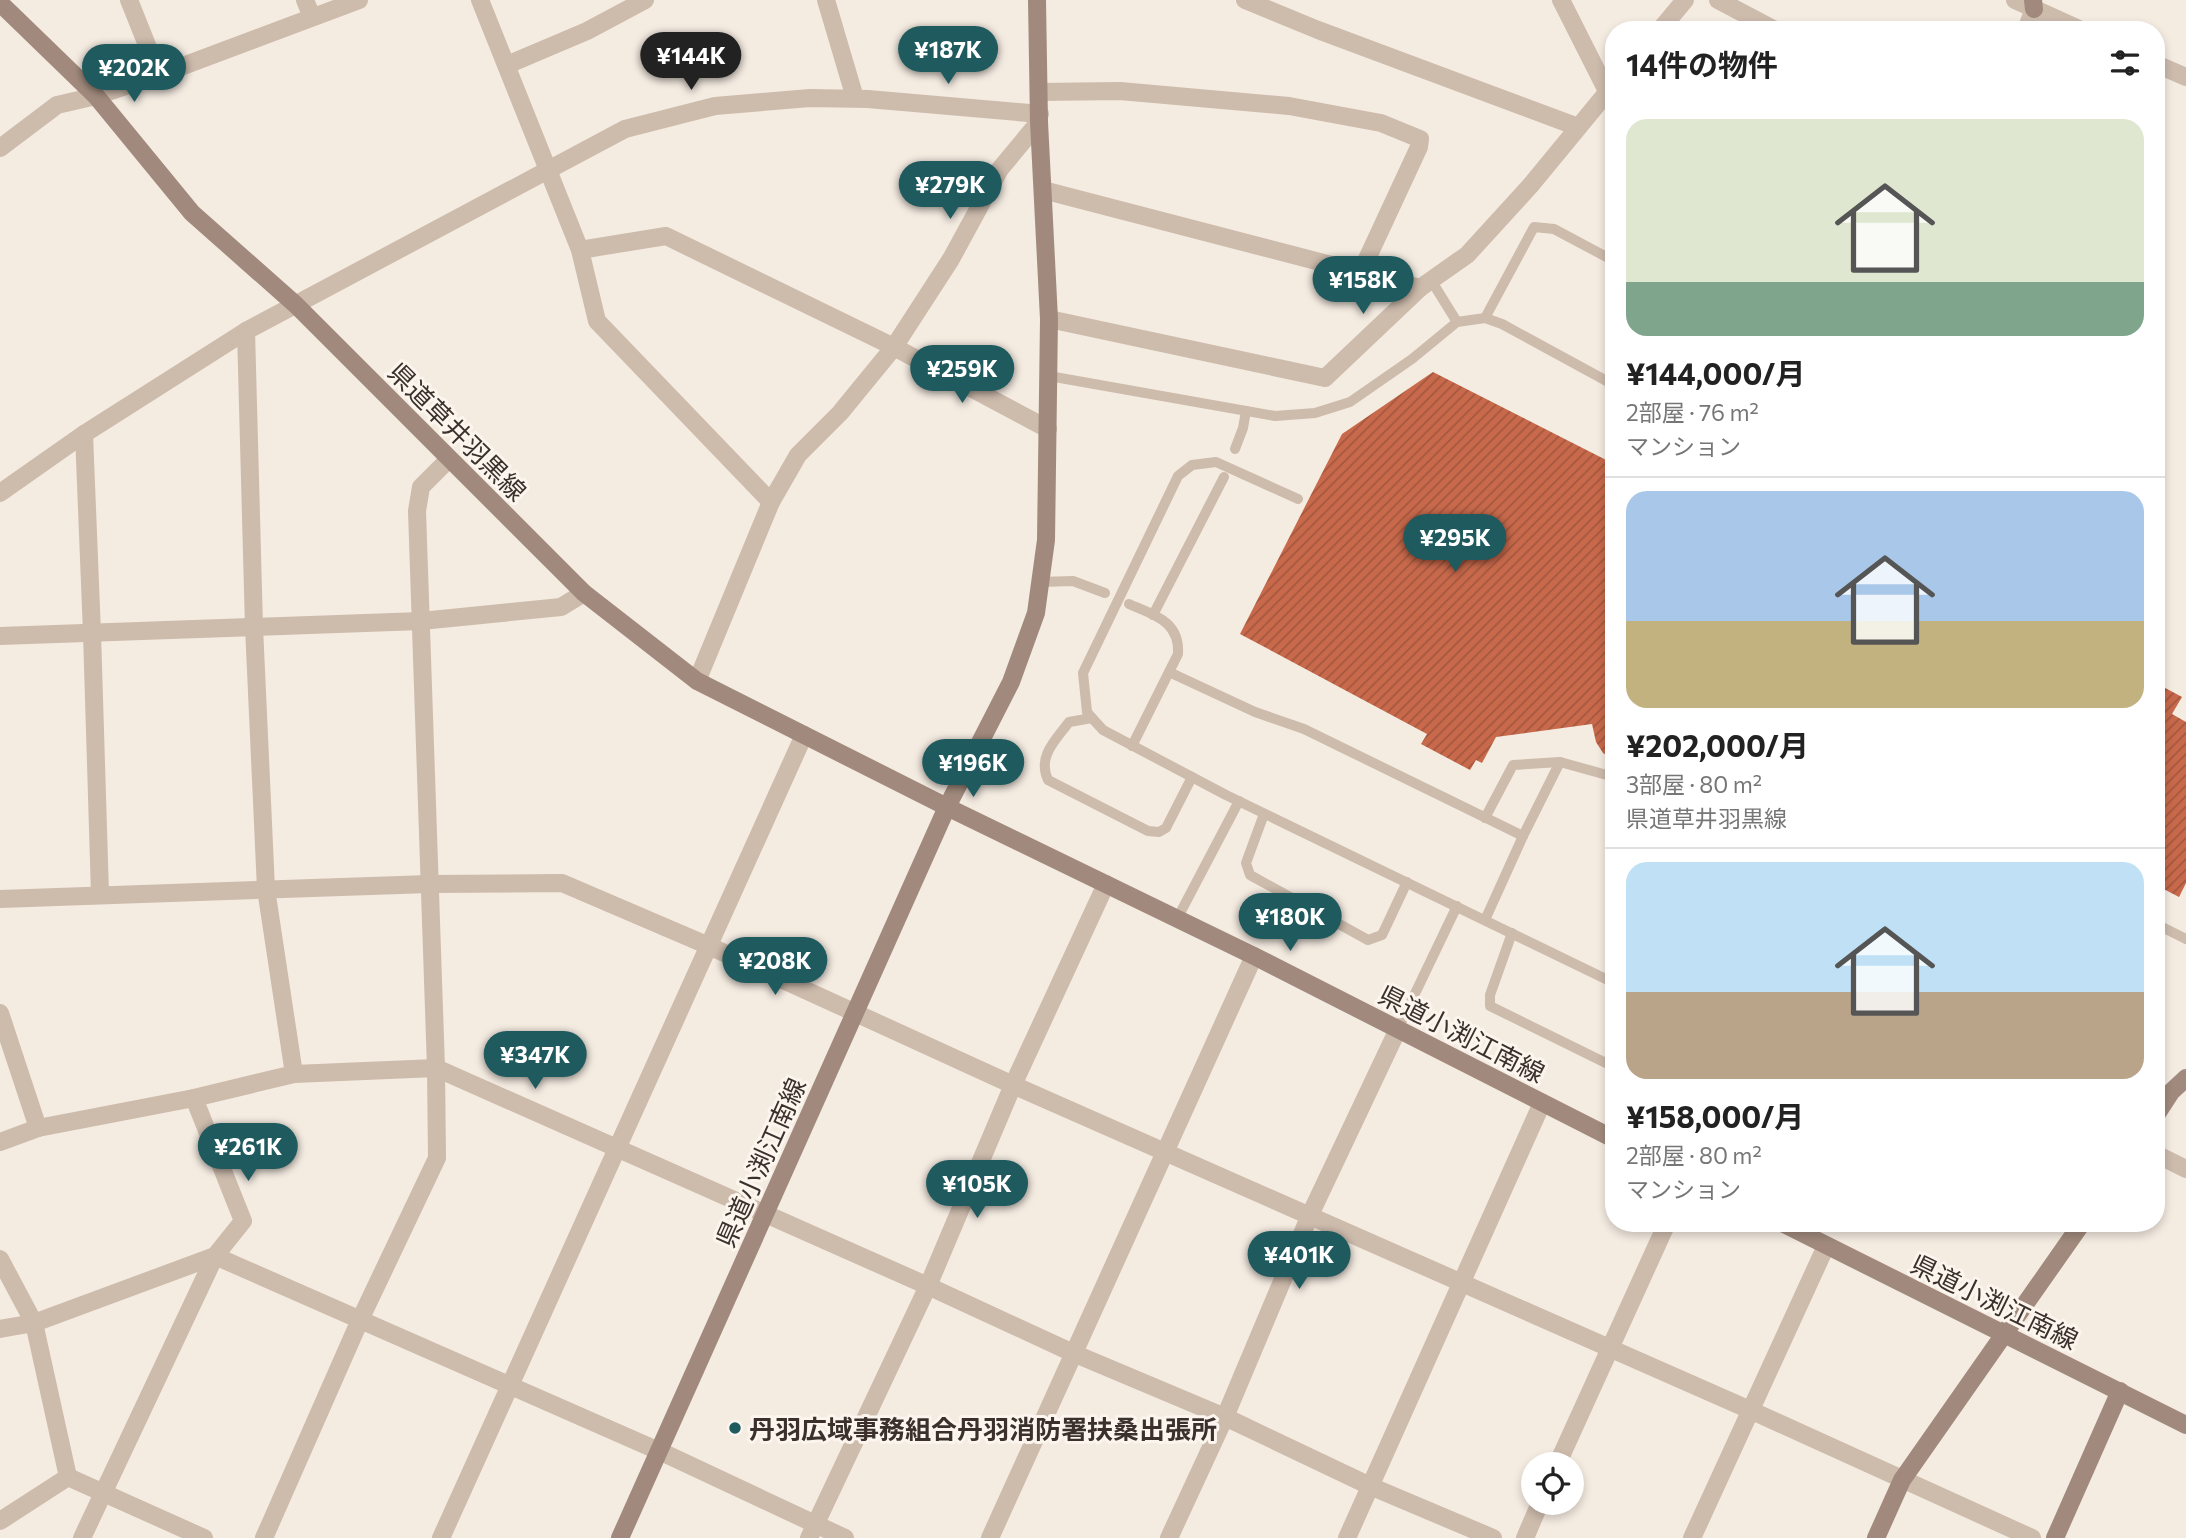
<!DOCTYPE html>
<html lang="ja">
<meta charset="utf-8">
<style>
:root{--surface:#fff;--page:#f6f6f6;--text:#222;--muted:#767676;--line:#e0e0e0;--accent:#1f5a5e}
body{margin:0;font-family:Commissioner,"Noto Sans JP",sans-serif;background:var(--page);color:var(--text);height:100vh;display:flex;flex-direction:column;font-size:26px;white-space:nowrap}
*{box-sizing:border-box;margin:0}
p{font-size:23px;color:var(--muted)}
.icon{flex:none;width:38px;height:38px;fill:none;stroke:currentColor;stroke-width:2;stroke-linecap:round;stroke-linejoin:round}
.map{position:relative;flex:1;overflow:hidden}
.details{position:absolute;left:1605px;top:21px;width:560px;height:1211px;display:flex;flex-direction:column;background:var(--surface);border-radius:28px;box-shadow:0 4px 10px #0003}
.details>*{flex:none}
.buttons{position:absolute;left:1521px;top:1452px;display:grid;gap:14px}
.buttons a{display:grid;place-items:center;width:63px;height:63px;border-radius:50%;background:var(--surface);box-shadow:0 4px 10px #0003;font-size:35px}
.price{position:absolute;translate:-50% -60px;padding:0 16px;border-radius:24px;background:var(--accent);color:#fff;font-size:23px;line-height:46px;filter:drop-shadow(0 2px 4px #0008)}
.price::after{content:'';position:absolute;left:50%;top:42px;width:21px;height:16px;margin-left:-10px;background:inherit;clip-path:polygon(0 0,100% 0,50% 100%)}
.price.selected{background:#222;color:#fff}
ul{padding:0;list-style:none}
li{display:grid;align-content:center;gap:14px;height:371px;padding:0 21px}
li+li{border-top:2px solid var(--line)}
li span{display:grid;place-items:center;height:217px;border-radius:21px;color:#555}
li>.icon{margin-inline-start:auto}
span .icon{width:126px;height:126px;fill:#fffc;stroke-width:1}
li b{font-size:30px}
h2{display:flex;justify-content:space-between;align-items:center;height:84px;padding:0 21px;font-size:30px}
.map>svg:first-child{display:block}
</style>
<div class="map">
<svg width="2186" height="1538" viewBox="0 0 2186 1538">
<defs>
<pattern id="building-hatch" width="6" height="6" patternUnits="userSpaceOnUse" patternTransform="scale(1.75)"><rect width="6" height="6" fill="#c8694b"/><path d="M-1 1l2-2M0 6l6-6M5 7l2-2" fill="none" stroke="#a4573f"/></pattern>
</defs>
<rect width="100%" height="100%" fill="#f4ebe1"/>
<g fill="url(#building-hatch)">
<polygon points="1433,372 1614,464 1614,502 1610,509 1614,511 1614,760 1603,753 1596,742 1592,724 1496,737 1482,763 1476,760 1470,770 1421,744 1427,734 1240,634 1342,434"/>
<polygon points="2156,683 2182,697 2172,714 2186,722 2186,883 2179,897 2156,885"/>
</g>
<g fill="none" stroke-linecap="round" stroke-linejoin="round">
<g stroke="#cdbbac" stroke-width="10">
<polyline points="1431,280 1457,322"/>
<polyline points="1485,318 1534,227 1554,229 1614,261"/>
<polyline points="1049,376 1275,416 1315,413 1350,402 1412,359 1457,322 1485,318 1502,324 1614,385"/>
<polyline points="1235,449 1243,428 1246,411"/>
<polyline points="1298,499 1216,462 1192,465 1178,476 1083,673 1087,712 1092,718 1103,730 1226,795 1614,983"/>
<polyline points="1040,582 1073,581 1105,593"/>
<path d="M1129,604C1154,615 1180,621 1178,654L1132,746"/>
<polyline points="1153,615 1224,477"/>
<polyline points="1169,672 1255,712 1304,729 1523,836"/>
<path d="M1092,718L1069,722C1056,740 1037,756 1048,780L1148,831L1159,832L1166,828L1192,777"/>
<polyline points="1264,814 1246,863 1250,875 1368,940 1382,935 1407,882"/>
<polyline points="1485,818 1513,765 1560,762 1614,777"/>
<polyline points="1177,919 1239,801"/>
<polyline points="1485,920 1523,836 1560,762"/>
<polyline points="2156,924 2186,939"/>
<polyline points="1512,933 1490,995 1490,1006 1614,1067"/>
<polyline points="1398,1029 1457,906"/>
</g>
<g stroke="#cdbbac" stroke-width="18">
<polyline points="129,0 159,75"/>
<polyline points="305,0 312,17"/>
<polyline points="480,0 580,250 597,321 771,502"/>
<polyline points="826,0 855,98"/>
<polyline points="1245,0 1318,30 1578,127"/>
<polyline points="1561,0 1607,91"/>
<polyline points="1718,0 1775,30"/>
<polyline points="2015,0 2081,30"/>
<polyline points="1660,30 1685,0"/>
<polyline points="2026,30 2034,9"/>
<polyline points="2156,64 2186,77"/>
<polyline points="507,65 587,31 645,0"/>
<polyline points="1039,92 1120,91 1289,106 1381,123 1420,139 1419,147 1367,259 1365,272"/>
<polyline points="0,148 57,105 96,96 159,75 359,0"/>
<polyline points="1043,190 1420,288"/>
<polyline points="580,250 666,236 894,347 1048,429"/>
<polyline points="1049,319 1325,378 1420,288 1467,255 1530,186 1614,84"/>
<polyline points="246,331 254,627 266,889 294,1074"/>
<polyline points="84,434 92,633 100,894"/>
<polyline points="0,493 84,434 246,331 625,129 715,106 810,98 868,99 1040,114"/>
<polyline points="0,636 421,621 561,607 584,593"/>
<polyline points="697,681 771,502 798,455 840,413 894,347 951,259 1000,169 1039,122"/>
<polyline points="0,899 429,884 562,883 709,946 1013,1085 1750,1410 2032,1538"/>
<polyline points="0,1013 38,1128"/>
<polyline points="0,1142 38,1128 194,1098 294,1074 436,1068 928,1286 1073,1353 1225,1417 1370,1486 1493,1538"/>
<polyline points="2156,1154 2186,1169"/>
<polyline points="0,1259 34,1323 68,1477"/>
<polyline points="0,1329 34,1323 215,1256 668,1455 845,1538"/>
<polyline points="1557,1465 1667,1223"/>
<polyline points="68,1477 204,1538"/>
<polyline points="0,1521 68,1477"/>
<polyline points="82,1538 215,1256 243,1221 194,1098"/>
<polyline points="264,1538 360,1320 437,1158 436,1068 417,511 421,487 449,459"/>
<polyline points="441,1538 804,735"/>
<polyline points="809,1538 928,1286 1013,1085 1106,884"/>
<polyline points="990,1538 1254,956"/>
<polyline points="1169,1538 1225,1417 1310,1215 1398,1029"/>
<polyline points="1347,1538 1542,1103"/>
<polyline points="1525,1538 1540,1503"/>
<polyline points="1692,1538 1826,1246"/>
</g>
<g stroke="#a18a7d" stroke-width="18">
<polyline points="2033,0 2034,9"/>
<polyline points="0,3 96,96 192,213 296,305 584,593 697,681 947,807 1254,956 1614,1139"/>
<polyline points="2156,1115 2171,1092 2186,1078"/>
<polyline points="1782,1223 2186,1425"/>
<polyline points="620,1538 947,807 1011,682 1036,613 1046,540 1049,319 1039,122 1037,0"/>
<polyline points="1876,1538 1902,1480 2082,1223"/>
<polyline points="2055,1538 2120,1391"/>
</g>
</g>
<circle fill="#1f5a5e" stroke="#fbf5ee" stroke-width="2.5" cx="735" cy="1428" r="7"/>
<g text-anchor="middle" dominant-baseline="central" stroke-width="6" stroke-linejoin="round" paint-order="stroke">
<g font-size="26" fill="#3b302b" stroke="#fbf5ee">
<text transform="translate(458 431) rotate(45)">県道草井羽黒線</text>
<text transform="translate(1462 1033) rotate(27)">県道小渕江南線</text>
<text transform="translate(760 1162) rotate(-66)">県道小渕江南線</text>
<text transform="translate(1995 1301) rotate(26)">県道小渕江南線</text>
</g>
<g font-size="26" font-weight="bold" fill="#3b302b" stroke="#fbf5ee" text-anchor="start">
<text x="749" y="1428">丹羽広域事務組合丹羽消防署扶桑出張所</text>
</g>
</g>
</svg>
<div class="buttons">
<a><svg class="icon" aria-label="locate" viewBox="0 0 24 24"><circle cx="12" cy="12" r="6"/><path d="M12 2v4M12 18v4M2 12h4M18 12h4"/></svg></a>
</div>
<b class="price" style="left:948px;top:86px">¥187K</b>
<b class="price selected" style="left:691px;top:92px">¥144K</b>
<b class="price" style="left:134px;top:104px">¥202K</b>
<b class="price" style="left:950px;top:221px">¥279K</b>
<b class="price" style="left:1363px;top:316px">¥158K</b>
<b class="price" style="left:962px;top:405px">¥259K</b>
<b class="price" style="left:1455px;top:574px">¥295K</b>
<b class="price" style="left:973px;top:799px">¥196K</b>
<b class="price" style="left:1290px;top:953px">¥180K</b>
<b class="price" style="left:775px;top:997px">¥208K</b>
<b class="price" style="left:535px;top:1091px">¥347K</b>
<b class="price" style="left:248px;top:1183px">¥261K</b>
<b class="price" style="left:977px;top:1220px">¥105K</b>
<b class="price" style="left:1299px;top:1291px">¥401K</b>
<section class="details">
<h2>14件の物件<svg class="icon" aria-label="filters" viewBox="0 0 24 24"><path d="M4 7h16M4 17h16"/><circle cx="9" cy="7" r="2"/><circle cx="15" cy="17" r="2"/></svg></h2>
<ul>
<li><span style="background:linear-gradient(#dfe7d0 75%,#7fa58c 0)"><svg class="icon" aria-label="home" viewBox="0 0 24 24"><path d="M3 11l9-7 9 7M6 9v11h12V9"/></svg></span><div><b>¥144,000/月</b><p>2部屋 · 76 m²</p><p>マンション</p></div></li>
<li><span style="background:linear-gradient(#a9c7e8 60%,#c2b280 0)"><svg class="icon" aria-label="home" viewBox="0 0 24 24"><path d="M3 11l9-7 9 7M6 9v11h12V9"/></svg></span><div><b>¥202,000/月</b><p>3部屋 · 80 m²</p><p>県道草井羽黒線</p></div></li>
<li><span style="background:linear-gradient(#bfe0f5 60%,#b9a48a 0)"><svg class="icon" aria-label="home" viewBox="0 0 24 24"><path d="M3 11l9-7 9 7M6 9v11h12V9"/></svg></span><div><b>¥158,000/月</b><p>2部屋 · 80 m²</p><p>マンション</p></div></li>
</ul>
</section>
</div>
